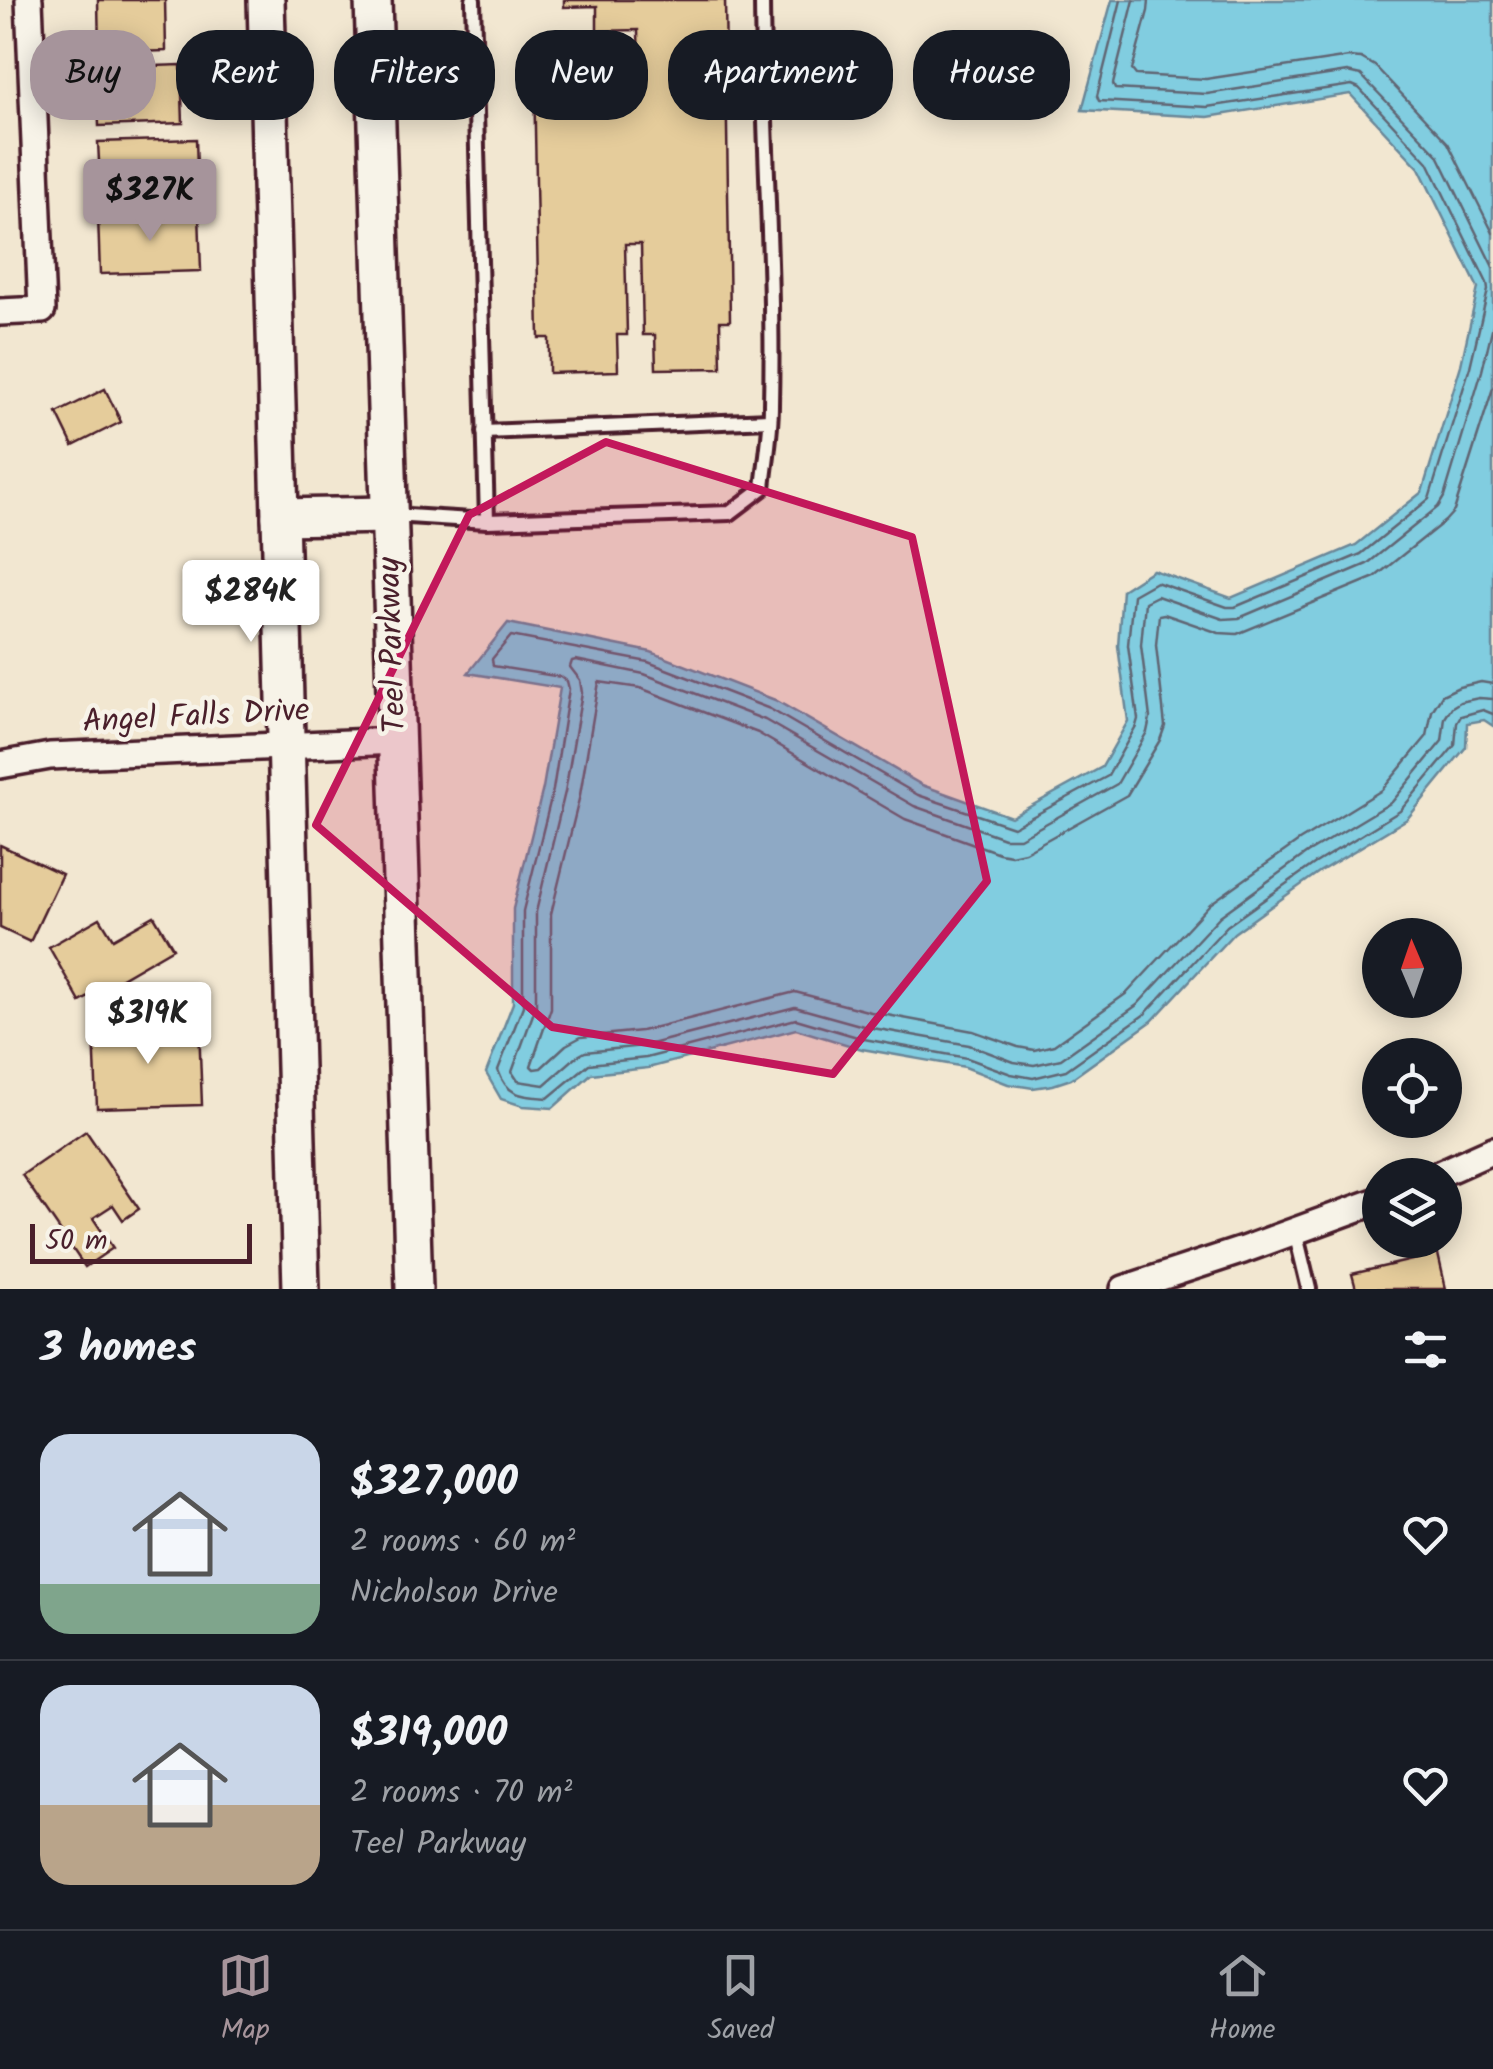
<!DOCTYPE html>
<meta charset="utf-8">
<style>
:root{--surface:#171b24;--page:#242831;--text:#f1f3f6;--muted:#9ea1a6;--line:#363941;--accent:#a6949b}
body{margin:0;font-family:Kalam,sans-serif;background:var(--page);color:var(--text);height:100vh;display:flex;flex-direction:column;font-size:38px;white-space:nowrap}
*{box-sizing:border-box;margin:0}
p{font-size:32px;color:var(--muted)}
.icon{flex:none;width:55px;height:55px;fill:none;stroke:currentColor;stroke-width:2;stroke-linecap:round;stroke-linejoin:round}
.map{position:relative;height:1289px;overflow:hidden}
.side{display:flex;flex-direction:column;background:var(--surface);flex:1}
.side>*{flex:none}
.hud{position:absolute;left:30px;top:30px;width:1435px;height:90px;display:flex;gap:20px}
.needle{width:65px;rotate:358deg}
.fabs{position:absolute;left:1362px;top:918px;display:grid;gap:20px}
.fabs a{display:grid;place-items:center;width:100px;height:100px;border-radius:50%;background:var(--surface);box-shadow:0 5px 25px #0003;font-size:50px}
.scale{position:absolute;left:30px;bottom:25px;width:222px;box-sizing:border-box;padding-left:10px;border:5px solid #4a1f2b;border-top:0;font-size:28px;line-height:35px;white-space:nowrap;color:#4a1f2b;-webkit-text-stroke:8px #f7f3e8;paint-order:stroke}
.price{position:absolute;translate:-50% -85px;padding:0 22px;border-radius:10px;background:#fff;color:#222;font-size:32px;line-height:65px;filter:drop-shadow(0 2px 5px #0008)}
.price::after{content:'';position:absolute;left:50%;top:60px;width:30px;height:22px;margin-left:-15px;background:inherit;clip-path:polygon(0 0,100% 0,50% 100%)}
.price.selected{background:var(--accent);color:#111}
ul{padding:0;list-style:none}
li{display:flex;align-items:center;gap:30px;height:250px;padding:0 40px}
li+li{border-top:2px solid var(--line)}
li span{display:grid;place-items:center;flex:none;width:280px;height:200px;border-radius:30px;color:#555}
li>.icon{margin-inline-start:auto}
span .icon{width:120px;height:120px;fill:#fffc;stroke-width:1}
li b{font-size:42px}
h2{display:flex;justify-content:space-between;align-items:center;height:120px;padding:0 40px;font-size:42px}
.pill{padding:0 35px;border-radius:40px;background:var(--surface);box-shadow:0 5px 25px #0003;font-size:35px;line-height:90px}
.pill.selected{background:var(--accent);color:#111}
.tabs{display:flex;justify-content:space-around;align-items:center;height:140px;border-top:2px solid var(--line);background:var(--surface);font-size:28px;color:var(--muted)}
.tabs a{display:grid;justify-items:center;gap:5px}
.tabs .selected{color:var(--accent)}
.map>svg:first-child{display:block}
</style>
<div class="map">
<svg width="1493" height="1289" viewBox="0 0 1493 1289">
<rect width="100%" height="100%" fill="#f2e7d1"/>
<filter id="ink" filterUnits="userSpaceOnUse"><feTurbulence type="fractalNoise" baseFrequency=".01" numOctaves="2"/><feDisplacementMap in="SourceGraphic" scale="20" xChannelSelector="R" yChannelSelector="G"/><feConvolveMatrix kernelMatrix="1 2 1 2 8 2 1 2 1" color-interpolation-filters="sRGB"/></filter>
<g filter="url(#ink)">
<polygon fill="#81cde0" stroke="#6b8798" stroke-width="2.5" points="1112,0 1493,0 1493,726 1484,720 1467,723 1466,747 1407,819 1319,872 1234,933 1152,1021 1071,1079 1053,1085 1033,1088 1008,1084 965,1067 862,1049 796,1029 648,1068 591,1074 553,1108 523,1106 501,1099 486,1073 513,1003 513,909 543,788 560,688 468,673 508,623 651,652 775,700 922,785 1011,817 1102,767 1128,721 1118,646 1122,590 1153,570 1231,598 1356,545 1422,492 1461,365 1478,288 1419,168 1350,94 1208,117 1082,110"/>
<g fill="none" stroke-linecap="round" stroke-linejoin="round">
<g stroke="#606573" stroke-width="2.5">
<path d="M1121,0L1097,96L1099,101L1207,107L1352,85L1359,88L1428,162L1487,283L1488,290L1470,367L1429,499L1361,554L1235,607H1227L1156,582L1133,595L1128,645L1138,719L1136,726L1108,776L1013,827L918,795L770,709L648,662L511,636L492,659L493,666L561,677L567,681L569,689L553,790L523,911V1006L498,1070C507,1097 523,1096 548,1098L589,1064L646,1058L796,1019L864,1039L967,1058L1011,1074L1033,1078L1066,1070L1145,1014L1227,926L1314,864L1400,811L1455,745L1457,723L1461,716L1483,710L1493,714"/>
<polyline points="1134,0 1113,84 1115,89 1207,94 1347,72 1361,75 1438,155 1493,267"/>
<polyline points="1149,0 1148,11 1132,70 1136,75 1206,79 1349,57 1361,58 1375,66 1448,143 1493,233"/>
<polyline points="1493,325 1482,371 1444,497 1438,507 1367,564 1239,618 1223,619 1157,596 1145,602 1141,645 1150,718 1147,732 1117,784 1020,838 1004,838 914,806 765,720 644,674 576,660 572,661 570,667 580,680 582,693 565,792 536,912 536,1006 512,1072 518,1081 544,1085 576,1057 585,1052 643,1046 795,1007 867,1027 969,1045 1014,1062 1034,1065 1061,1059 1137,1005 1220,916 1307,853 1392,802 1442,741 1445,718 1452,707 1460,702 1479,698 1493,699"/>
<polyline points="1493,388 1454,511 1445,521 1375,577 1237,634 1219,633 1164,614 1159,615 1156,645 1165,726 1160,740 1127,795 1025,852 1011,855 999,853 905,819 758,733 640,688 599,682 580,795 551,914 551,1008 531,1066 534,1069 541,1068 566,1045 581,1037 641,1031 795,992 871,1012 973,1031 1018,1047 1034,1050 1054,1045 1127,993 1210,904 1299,841 1382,790 1427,736 1432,711 1442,695 1459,687 1481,682 1493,684"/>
</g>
</g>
<g fill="#e5cc9b" stroke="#4a1f2b" stroke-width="2.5">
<polygon points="98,0 165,0 166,51 99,53"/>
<polygon points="564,0 725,0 730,321 720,321 721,368 656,369 655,335 643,335 641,244 625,244 627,335 617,335 618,371 549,373 549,338 539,338 534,76 639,74 638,30 597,31 597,6 564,7"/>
<polygon points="181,65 183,123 99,126 97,68"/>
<polygon points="196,139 198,197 101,200 98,142"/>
<polygon points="199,213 201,271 100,274 98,216"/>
<polygon points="105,389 121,422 73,446 57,413"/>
<polygon points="0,845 62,874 30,942 0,928"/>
<polygon points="154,916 173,948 80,1002 49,947 100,918 113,939"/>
<polygon points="199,1026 202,1105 97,1108 94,1030"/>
<polygon points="86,1131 139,1209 123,1220 113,1205 93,1218 113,1248 85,1267 22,1175"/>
<polygon points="1438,1254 1446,1289 1356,1289 1352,1274"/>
</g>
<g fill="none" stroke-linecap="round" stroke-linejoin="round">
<defs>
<g id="lane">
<polyline points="473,0 487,521"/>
<polyline points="484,432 770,420"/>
<path d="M392,515L487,521L730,513L763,488C766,460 771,432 771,405C774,270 763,135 762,0"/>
<polyline points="1295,1231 1309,1289"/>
</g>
<g id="street">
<polyline points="0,312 42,310 29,0"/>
<polyline points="0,765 50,756 396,741"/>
<polyline points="1437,1175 1493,1150"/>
<polyline points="1124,1289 1243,1250 1380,1200"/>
</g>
<g id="secondary">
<polyline points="266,0 301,1289"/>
<polyline points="373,0 414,1289"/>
<polyline points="280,517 389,515"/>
</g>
</defs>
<use href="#lane" stroke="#4a1f2b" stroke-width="20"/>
<use href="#street" stroke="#4a1f2b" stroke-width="32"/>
<use href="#secondary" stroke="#4a1f2b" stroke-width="42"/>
<use href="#lane" stroke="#f7f3e8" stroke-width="12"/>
<use href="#street" stroke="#f7f3e8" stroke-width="25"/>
<use href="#secondary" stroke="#f7f3e8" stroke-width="35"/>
</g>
</g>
<path fill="#c2185b" fill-opacity="0.2" stroke="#c2185b" stroke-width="8" stroke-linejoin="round" d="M606,442L912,537L987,881L833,1074L552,1027L316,825L469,515Z"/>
<g text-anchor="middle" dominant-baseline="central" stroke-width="9" stroke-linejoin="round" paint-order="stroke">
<g font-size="32" fill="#4a1f2b" stroke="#f7f3e8">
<text transform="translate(393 645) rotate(-92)">Teel Parkway</text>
<text transform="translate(196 717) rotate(-3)">Angel Falls Drive</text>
</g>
</g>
</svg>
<div class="fabs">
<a><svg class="needle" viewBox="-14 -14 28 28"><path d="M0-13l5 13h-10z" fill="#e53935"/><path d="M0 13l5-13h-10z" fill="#9ea1a6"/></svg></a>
<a><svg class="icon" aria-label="locate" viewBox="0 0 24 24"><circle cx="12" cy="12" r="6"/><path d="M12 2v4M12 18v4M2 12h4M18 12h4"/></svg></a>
<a><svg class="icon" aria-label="layers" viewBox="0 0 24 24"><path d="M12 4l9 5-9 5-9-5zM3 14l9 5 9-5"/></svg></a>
</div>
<div class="scale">50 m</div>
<b class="price selected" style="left:150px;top:244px">$327K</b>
<b class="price" style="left:251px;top:645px">$284K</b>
<b class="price" style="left:148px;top:1067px">$319K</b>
<div class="hud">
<a class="pill selected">Buy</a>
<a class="pill">Rent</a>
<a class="pill">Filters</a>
<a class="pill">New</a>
<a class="pill">Apartment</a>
<a class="pill">House</a>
</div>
</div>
<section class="side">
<h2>3 homes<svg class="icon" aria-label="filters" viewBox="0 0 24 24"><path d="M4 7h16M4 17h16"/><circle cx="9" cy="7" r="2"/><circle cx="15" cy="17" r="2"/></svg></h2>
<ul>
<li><span style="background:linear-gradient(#c9d6e8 75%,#7fa58c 0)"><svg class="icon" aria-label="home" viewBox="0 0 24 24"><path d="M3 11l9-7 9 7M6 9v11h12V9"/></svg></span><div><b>$327,000</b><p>2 rooms · 60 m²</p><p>Nicholson Drive</p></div><svg class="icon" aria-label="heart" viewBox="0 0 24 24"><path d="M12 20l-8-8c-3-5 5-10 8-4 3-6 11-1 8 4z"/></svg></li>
<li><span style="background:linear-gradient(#c9d6e8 60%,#b9a48a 0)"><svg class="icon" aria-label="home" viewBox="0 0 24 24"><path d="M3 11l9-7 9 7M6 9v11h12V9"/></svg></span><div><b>$319,000</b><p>2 rooms · 70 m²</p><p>Teel Parkway</p></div><svg class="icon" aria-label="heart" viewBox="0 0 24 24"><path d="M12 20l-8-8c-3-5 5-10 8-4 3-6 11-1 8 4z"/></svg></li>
</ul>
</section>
<nav class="tabs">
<a class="selected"><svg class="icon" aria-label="map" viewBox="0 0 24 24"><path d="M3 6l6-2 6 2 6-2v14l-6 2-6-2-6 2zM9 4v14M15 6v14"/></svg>Map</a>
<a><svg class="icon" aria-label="saved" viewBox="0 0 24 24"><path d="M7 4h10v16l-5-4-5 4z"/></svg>Saved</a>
<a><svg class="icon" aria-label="home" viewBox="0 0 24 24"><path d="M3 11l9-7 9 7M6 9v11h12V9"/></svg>Home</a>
</nav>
